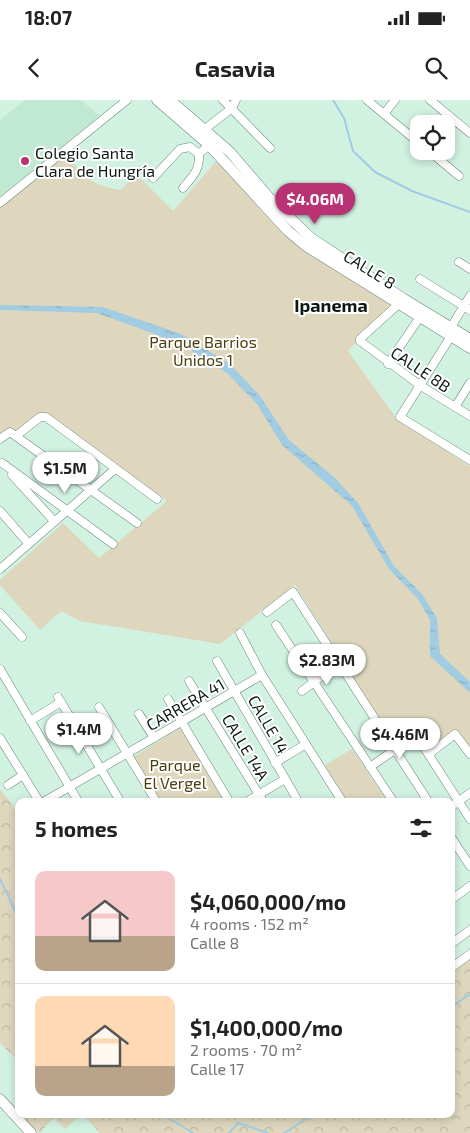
<!DOCTYPE html>
<meta charset="utf-8">
<style>
:root{--surface:#fff;--page:#f6f6f6;--text:#222;--muted:#767676;--line:#e0e0e0;--accent:#b93273}
body{margin:0;font-family:"Exo 2",sans-serif;background:var(--page);color:var(--text);height:100vh;display:flex;flex-direction:column;font-size:19px;white-space:nowrap}
*{box-sizing:border-box;margin:0}
p{font-size:16px;color:var(--muted)}
.icon{flex:none;width:28px;height:28px;fill:none;stroke:currentColor;stroke-width:2;stroke-linecap:round;stroke-linejoin:round}
.map{position:relative;flex:1;overflow:hidden}
.panel{position:absolute;left:15px;top:698px;width:440px;height:320px;display:flex;flex-direction:column;background:var(--surface);border-radius:10px;box-shadow:0 2px 8px #0003}
.panel>*{flex:none}
.fabs{position:absolute;left:410px;top:15px;display:grid;gap:10px}
.fabs a{display:grid;place-items:center;width:45px;height:45px;border-radius:10px;background:var(--surface);box-shadow:0 2px 8px #0003;font-size:25px}
.price{position:absolute;translate:-50% -42px;padding:0 11px;border-radius:18px;background:#fff;color:#222;font-size:16px;line-height:32px;filter:drop-shadow(0 1px 2px #0008)}
.price::after{content:'';position:absolute;left:50%;top:30px;width:15px;height:11px;margin-left:-8px;background:inherit;clip-path:polygon(0 0,100% 0,50% 100%)}
.price.current{background:var(--accent);color:#fff}
ul{padding:0;list-style:none}
li{display:flex;align-items:center;gap:15px;height:125px;padding:0 20px}
li+li{border-top:1px solid var(--line)}
li span{display:grid;place-items:center;flex:none;width:140px;height:100px;border-radius:10px;color:#555}
li>.icon{margin-inline-start:auto}
span .icon{width:60px;height:60px;fill:#fffc;stroke-width:1}
li b{font-size:21px}
h2{display:flex;justify-content:space-between;align-items:center;height:60px;padding:0 20px;font-size:21px}
.status{display:flex;justify-content:space-between;align-items:center;height:35px;padding:0 25px;background:var(--surface);direction:ltr}
.status svg{height:14px;fill:currentColor}
header{display:flex;justify-content:space-between;align-items:center;height:65px;padding:0 20px;background:var(--surface);font-size:22px;font-weight:700}
.map>svg:first-child{display:block}
</style>
<div class="status"><b>18:07</b><svg viewBox="0 0 49 12"><path d="M0 12V9h3v3zM5 12V6h3v6zM10 12V3h3v9zM15 12V0h3v12zM26 1h20v11H26zM47 4h2v5h-2z"/></svg></div>
<header><svg class="icon" aria-label="back" viewBox="0 0 24 24"><path d="M15 5l-7 7 7 7"/></svg>Casavia<svg class="icon" aria-label="search" viewBox="0 0 24 24"><circle cx="10" cy="10" r="6"/><path d="M15 15l6 6"/></svg></header>
<div class="map">
<svg width="470" height="1033" viewBox="0 0 470 1033">
<defs>
<pattern id="forest-crowns" width="20" height="18" patternUnits="userSpaceOnUse" patternTransform="scale(1.25)"><rect width="20" height="18" fill="#ded7be"/><path d="M2 6a3 3 0 1 1 6 0M12 15a3 3 0 1 1 6 0" fill="none" stroke="#bdb8a2"/></pattern>
<pattern id="water-ripples" width="26" height="14" patternUnits="userSpaceOnUse" patternTransform="scale(1.25)"><rect width="26" height="14" fill="#a1cce2"/><path d="M2 4q2-2 4 0t4 0M15 11q2-2 4 0t4 0" fill="none" stroke="#89afc1"/></pattern>
</defs>
<rect width="100%" height="100%" fill="#d1f1e1"/>
<polygon fill="#c0e8d3" points="25,0 80,0 102,17 0,103 0,20"/>
<g fill="url(#forest-crowns)">
<polygon points="0,689 19,713 19,962 0,943"/>
<polygon points="470,858 470,1033 100,1033 82,1014 451,1014 451,870"/>
<polygon points="20,1014 81,1014 65,1029 54,1018 39,1033"/>
</g>
<g fill="#ded7be">
<path d="M67,51C79,76 93,86 121,90L136,74L173,111L218,59L314,155L390,205L348,251L397,319L470,366V651L454,630L429,649L418,632L397,646L295,485L220,544L80,521L61,511L40,530L0,485V480L63,423L99,458L167,401L46,312L42,313L18,330L10,328L0,335V103Z"/>
<polygon points="180,628 224,701 160,701 133,657"/>
<polygon points="352,649 387,701 347,701 325,665"/>
</g>
<polygon fill="url(#water-ripples)" points="0,205 103,207 181,234 230,264 260,296 289,340 335,378 358,403 394,466 422,494 437,518 440,554 470,582 470,593 430,556 430,520 418,499 389,469 352,406 282,345 257,304 227,273 179,243 97,213 0,210"/>
<g fill="none" stroke-linecap="round" stroke-linejoin="round">
<g stroke="#a1cce2" stroke-width="2">
<polyline points="333,0 344,18 353,51 375,72 412,91 470,112"/>
<polyline points="0,779 19,819"/>
<polyline points="451,907 470,894"/>
<polyline points="162,1014 193,1033"/>
<polyline points="229,1033 238,1023 268,1033"/>
<polyline points="284,1033 314,1014"/>
</g>
<defs>
<g id="minor">
<polyline points="223,0 270,48"/>
<polyline points="367,0 419,43"/>
<polyline points="430,0 470,33"/>
<polyline points="384,14 395,0"/>
<polyline points="205,29 232,8 236,0"/>
<polyline points="429,51 459,76"/>
<polyline points="153,78 180,49 190,47 199,54 209,45"/>
<path d="M183,88C193,76 200,70 199,54"/>
<polyline points="0,103 127,0"/>
<polyline points="459,162 470,169"/>
<polyline points="420,179 470,210"/>
<polyline points="402,201 360,239 360,241 421,286 470,316"/>
<polyline points="451,227 470,196"/>
<polyline points="453,233 400,317 470,360"/>
<polyline points="388,264 420,217"/>
<polyline points="455,307 470,283"/>
<polyline points="16,336 40,317 46,317 157,399"/>
<polyline points="0,339 10,332 137,423"/>
<polyline points="2,363 113,444"/>
<polyline points="12,375 54,421"/>
<polyline points="0,411 28,443"/>
<polyline points="0,469 115,369"/>
<polyline points="267,512 293,492 428,701"/>
<polyline points="0,513 22,537"/>
<polyline points="276,525 393,701"/>
<polyline points="240,533 262,575 342,701"/>
<polyline points="217,561 298,701"/>
<polyline points="0,569 78,701"/>
<polyline points="189,581 263,701"/>
<polyline points="302,591 339,563"/>
<polyline points="58,597 120,701"/>
<polyline points="168,599 229,701"/>
<polyline points="99,607 156,701"/>
<polyline points="139,614 154,638"/>
<polyline points="30,621 61,602"/>
<polyline points="0,638 39,701"/>
<polyline points="429,654 455,634 470,654"/>
<polyline points="275,663 306,644"/>
<polyline points="370,667 416,635 470,719"/>
<polyline points="8,685 23,675"/>
<polyline points="45,701 262,575"/>
<polyline points="248,701 285,679"/>
<polyline points="451,707 470,693"/>
<polyline points="451,737 470,766"/>
<polyline points="451,800 470,786"/>
<polyline points="451,844 470,830"/>
<polyline points="451,868 470,854"/>
</g>
<g id="major">
<polyline points="157,0 209,45 288,131 306,146 470,248"/>
<polyline points="170,0 230,52 272,101 311,138 404,199 470,239"/>
<polyline points="0,999 31,1033"/>
</g>
</defs>
<use href="#minor" stroke="#698678" stroke-width="9"/>
<use href="#major" stroke="#698678" stroke-width="11"/>
<use href="#minor" stroke="#fff" stroke-width="8"/>
<use href="#major" stroke="#fff" stroke-width="10"/>
</g>
<circle fill="#b93273" stroke="#fff" stroke-width="2" cx="25" cy="61" r="5"/>
<g text-anchor="middle" dominant-baseline="central" stroke-width="4" stroke-linejoin="round" paint-order="stroke">
<g font-size="16" fill="#0e1914" stroke="#fff" text-anchor="start">
<text x="35" y="52">Colegio Santa<tspan x="35" dy="18">Clara de Hungría</tspan></text>
</g>
<g font-size="16" fill="#0e1914" stroke="#fff">
<text transform="translate(370 169) rotate(32)">CALLE 8</text>
<text transform="translate(421 269) rotate(34)">CALLE 8B</text>
<text transform="translate(185 604) rotate(-30)">CARRERA 41</text>
<text transform="translate(269 624) rotate(60)">CALLE 14</text>
<text transform="translate(246 647) rotate(59)">CALLE 14A</text>
</g>
<g font-size="16" fill="#493e0c" stroke="#fff">
<text x="203" y="241">Parque Barrios<tspan x="203" dy="18">Unidos 1</tspan></text>
<text x="175" y="664">Parque<tspan x="175" dy="18">El Vergel</tspan></text>
</g>
<g font-size="18" font-weight="bold" fill="#0e1914" stroke="#fff">
<text x="331" y="205">Ipanema</text>
</g>
</g>
</svg>
<div class="fabs">
<a><svg class="icon" aria-label="locate" viewBox="0 0 24 24"><circle cx="12" cy="12" r="6"/><path d="M12 2v4M12 18v4M2 12h4M18 12h4"/></svg></a>
</div>
<b class="price current" style="left:315px;top:125px">$4.06M</b>
<b class="price" style="left:65px;top:394px">$1.5M</b>
<b class="price" style="left:327px;top:586px">$2.83M</b>
<b class="price" style="left:79px;top:655px">$1.4M</b>
<b class="price" style="left:400px;top:660px">$4.46M</b>
<section class="panel">
<h2>5 homes<svg class="icon" aria-label="filters" viewBox="0 0 24 24"><path d="M4 7h16M4 17h16"/><circle cx="9" cy="7" r="2"/><circle cx="15" cy="17" r="2"/></svg></h2>
<ul>
<li><span style="background:linear-gradient(#f6c9c9 65%,#b9a48a 0)"><svg class="icon" aria-label="home" viewBox="0 0 24 24"><path d="M3 11l9-7 9 7M6 9v11h12V9"/></svg></span><div><b>$4,060,000/mo</b><p>4 rooms · 152 m²</p><p>Calle 8</p></div></li>
<li><span style="background:linear-gradient(#ffd9b3 70%,#b9a48a 0)"><svg class="icon" aria-label="home" viewBox="0 0 24 24"><path d="M3 11l9-7 9 7M6 9v11h12V9"/></svg></span><div><b>$1,400,000/mo</b><p>2 rooms · 70 m²</p><p>Calle 17</p></div></li>
</ul>
</section>
</div>
